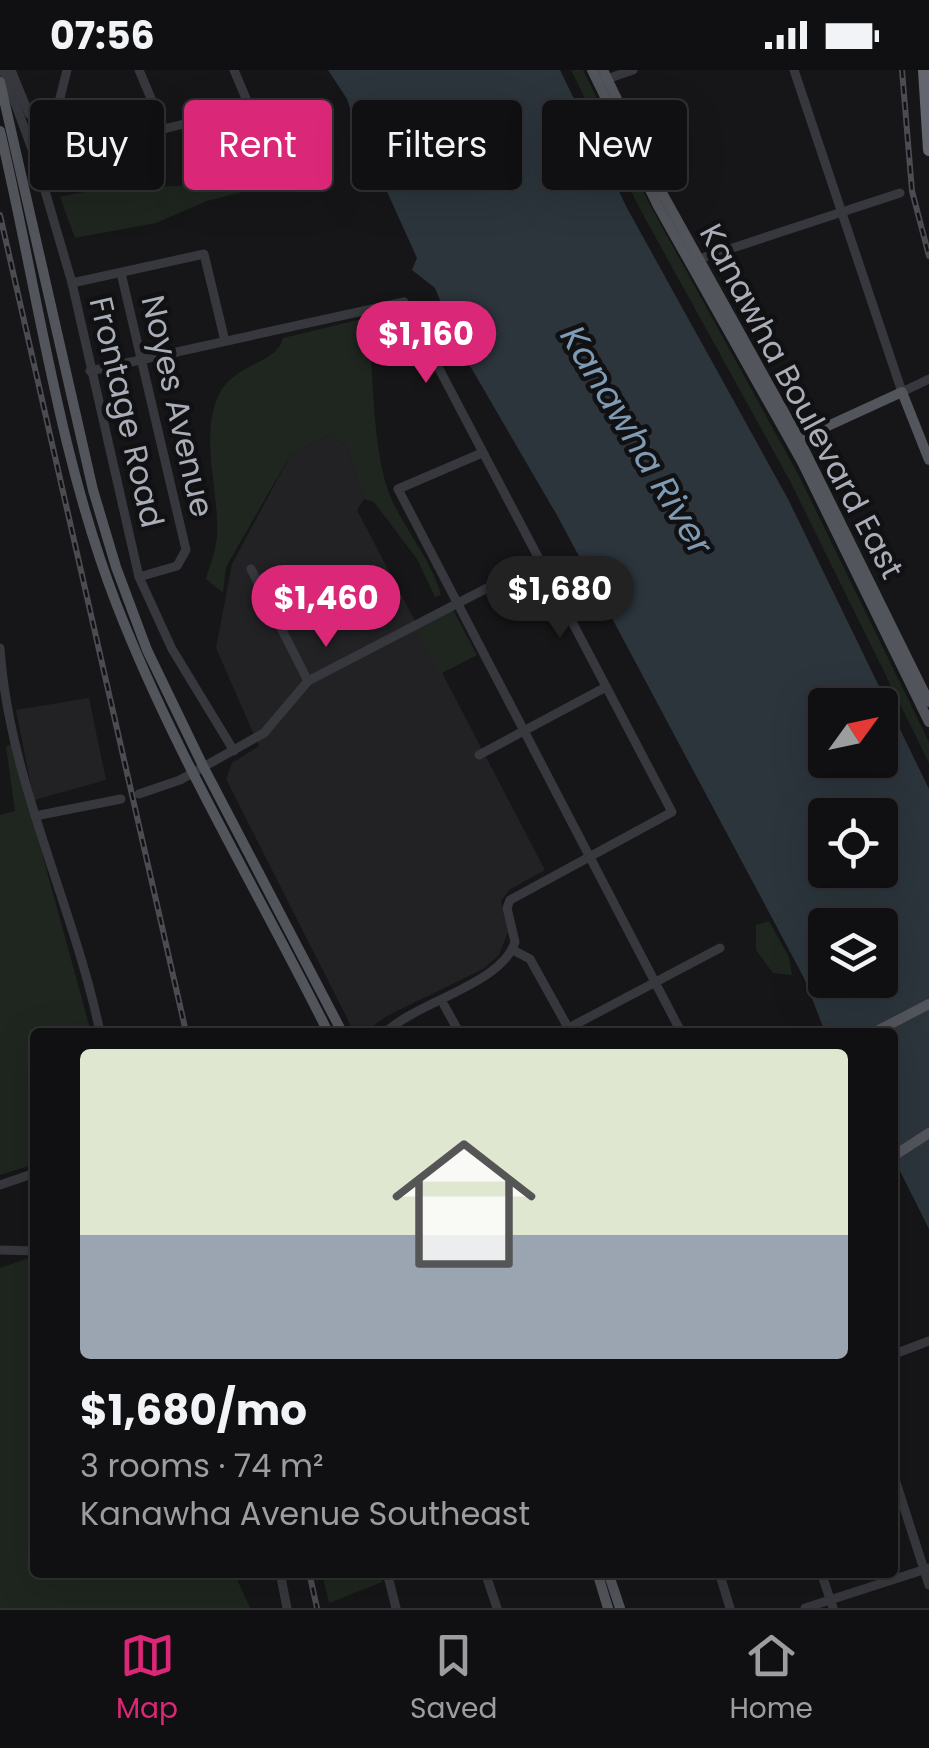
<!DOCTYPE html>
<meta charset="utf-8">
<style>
:root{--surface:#101012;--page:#1e1e20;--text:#f1f3f6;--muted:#9c9d9f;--line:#303032;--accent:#db2777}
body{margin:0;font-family:Poppins,sans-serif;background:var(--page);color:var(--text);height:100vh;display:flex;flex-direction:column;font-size:38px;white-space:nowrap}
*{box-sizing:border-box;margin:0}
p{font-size:32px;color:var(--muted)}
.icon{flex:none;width:55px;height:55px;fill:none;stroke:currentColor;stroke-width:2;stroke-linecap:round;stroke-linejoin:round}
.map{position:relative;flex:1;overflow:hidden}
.side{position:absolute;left:30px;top:958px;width:868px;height:550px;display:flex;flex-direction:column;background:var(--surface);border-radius:10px;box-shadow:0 10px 40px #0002,0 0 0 2px var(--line)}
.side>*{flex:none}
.hud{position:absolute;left:30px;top:30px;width:870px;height:90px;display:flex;gap:20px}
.needle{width:65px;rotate:57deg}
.controls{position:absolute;left:808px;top:618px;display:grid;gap:20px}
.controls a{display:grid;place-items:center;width:90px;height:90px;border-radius:10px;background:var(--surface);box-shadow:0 10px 40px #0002,0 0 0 2px var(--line);font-size:50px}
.price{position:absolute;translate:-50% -85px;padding:0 22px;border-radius:35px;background:var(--accent);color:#fff;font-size:32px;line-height:65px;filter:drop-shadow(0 2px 5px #0008)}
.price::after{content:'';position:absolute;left:50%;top:60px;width:30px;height:22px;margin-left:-15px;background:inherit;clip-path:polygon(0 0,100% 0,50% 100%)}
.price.selected{background:#222;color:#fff}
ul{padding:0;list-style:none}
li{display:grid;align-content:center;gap:20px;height:530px;padding:0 50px}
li+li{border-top:2px solid var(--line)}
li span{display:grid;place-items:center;height:310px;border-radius:10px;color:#555}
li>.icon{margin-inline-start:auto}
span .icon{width:180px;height:180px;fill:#fffc;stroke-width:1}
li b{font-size:42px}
.chip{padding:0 35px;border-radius:10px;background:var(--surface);box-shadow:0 10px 40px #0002,0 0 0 2px var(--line);font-size:35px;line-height:90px}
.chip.selected{background:var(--accent);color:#fff}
.status{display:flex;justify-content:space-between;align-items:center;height:70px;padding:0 50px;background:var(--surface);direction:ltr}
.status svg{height:28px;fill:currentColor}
.tabs{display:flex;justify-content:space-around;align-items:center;height:140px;border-top:2px solid var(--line);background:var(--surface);font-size:28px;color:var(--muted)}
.tabs a{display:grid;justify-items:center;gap:5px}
.tabs .selected{color:var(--accent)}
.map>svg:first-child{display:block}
</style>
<div class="status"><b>07:56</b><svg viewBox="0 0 49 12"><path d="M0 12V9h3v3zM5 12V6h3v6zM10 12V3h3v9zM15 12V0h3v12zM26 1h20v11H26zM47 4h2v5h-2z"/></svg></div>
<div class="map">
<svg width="929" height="1538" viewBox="0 0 929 1538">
<rect width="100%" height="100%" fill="#161618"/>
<g fill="#222225">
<polygon points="330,364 347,377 364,429 357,440 545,800 509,820 501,831 508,862 499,885 483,899 387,946 364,962 355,962 351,956 226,709 232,693 259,676 216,578 232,494 291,384"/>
<polygon points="89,628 106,710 34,730 16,640"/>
</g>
<g fill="#1e261f">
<polygon points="571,0 583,0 649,133 799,406 929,672 929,693 790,411 640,139"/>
<polygon points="275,94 282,99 262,117 207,131 156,153 75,168 60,127 107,117 180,116 204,103"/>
<path d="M366,248C375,303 371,357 385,411C396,451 430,484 441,525L435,527L417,489L374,432L364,429L347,377L330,364L291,384L226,497L223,523L206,509C210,494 216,481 217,465C219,421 202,376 215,334C229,291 277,296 283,268Z"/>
<polygon points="453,540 477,585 440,604 416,560"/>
<polygon points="12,674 91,962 35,962 35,1094 0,1105 0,745 15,741 6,676"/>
<polygon points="769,851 789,887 792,905 773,903 756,880 756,855"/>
<polygon points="35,1186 35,1502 234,1503 250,1538 0,1538 0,1198"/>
<polygon points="322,1503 378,1503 382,1512 329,1533"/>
</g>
<path fill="#2c353c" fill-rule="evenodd" d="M328,0H560L627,138L788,429L929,719V1159L893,1087L892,962H825L804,908L558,447L459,277L435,218L412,200L417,188L384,115L367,88L347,29ZM825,635H880V690H825ZM825,745H880V800H825ZM825,855H880V910H825Z"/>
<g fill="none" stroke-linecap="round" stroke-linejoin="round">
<g stroke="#37383d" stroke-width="9">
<polyline points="3,0 36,90 72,213 139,507 172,579 234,681"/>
<polyline points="11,0 29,44 52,52"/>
<polyline points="139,0 164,59"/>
<polyline points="794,0 902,322 929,309"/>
<polyline points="601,11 633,0"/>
<polyline points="45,88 67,0"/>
<polyline points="36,90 250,38 234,0"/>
<polyline points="696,190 900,123"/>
<polyline points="121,203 186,480 177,496 139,507"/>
<polyline points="72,213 204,184 225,271"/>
<path d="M90,301L404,232L672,742L510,830L507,838L515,872C502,914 419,931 386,962"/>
<polyline points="482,383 398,419 681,962"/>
<polyline points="251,499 308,611"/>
<path d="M0,578C9,711 73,833 100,962"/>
<polyline points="479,685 606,617"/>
<polyline points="139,724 180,710 264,663 308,611 539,491"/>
<polyline points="35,746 121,729"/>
<polyline points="513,880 530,889 570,961"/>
<polyline points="444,935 459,962"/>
<polyline points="561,962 720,878"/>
<polyline points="0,1115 35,1103"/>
<polyline points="0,1180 35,1181"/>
<polyline points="892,1285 929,1271"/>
<polyline points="892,1400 929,1515"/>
<polyline points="280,1502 287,1538"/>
<polyline points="387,1502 396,1538"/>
<polyline points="485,1502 497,1538"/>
<polyline points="719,1502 730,1538"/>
<polyline points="821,1502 833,1538"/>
<polyline points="805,1538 929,1498"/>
</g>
<g stroke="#53555c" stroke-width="10">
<polyline points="592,0 658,136 802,392 929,652"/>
<polyline points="603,0 661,121 799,369 929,632"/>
<polyline points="0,12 93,420 116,497 147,580 203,696 342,962"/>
<path d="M0,61C37,217 58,383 116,533C174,683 257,819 328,962"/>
<polyline points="793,372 902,322 929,390"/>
<polyline points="875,962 929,934"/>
<polyline points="892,1087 929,1063"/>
<polyline points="597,1502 608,1538"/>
<polyline points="608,1502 620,1538"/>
</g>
<polyline stroke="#63666e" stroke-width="12" points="924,0 929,80"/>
<defs>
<g id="rail">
<polyline points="902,0 912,121 929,186"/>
<polyline points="0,145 186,962"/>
<polyline points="309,1502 317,1538"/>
</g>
</defs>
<use href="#rail" stroke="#4a4c52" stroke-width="6"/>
<use href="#rail" stroke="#111113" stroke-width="2.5" stroke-dasharray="8" stroke-linecap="butt"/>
</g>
<g text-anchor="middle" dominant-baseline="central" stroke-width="9" stroke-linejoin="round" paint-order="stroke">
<g font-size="32" fill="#a8adb8" stroke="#111113">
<text transform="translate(802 331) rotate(62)">Kanawha Boulevard East</text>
<text transform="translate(178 336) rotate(77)">Noyes Avenue</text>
<text transform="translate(127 342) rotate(77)">Frontage Road</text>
</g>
<g font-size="35" font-style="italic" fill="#7f9bb3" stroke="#111113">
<text transform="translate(637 370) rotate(59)">Kanawha River</text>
</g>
</g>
</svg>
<div class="controls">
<a><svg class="needle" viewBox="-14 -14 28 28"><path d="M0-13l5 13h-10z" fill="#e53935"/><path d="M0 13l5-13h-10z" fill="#9c9d9f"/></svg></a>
<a><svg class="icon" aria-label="locate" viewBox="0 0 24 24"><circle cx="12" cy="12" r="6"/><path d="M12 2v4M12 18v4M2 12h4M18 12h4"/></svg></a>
<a><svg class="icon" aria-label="layers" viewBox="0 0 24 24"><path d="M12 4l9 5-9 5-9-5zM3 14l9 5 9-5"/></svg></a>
</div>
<b class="price" style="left:426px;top:316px">$1,160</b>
<b class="price selected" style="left:560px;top:571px">$1,680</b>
<b class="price" style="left:326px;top:580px">$1,460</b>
<div class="hud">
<a class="chip">Buy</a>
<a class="chip selected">Rent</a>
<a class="chip">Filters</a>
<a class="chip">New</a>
</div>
<section class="side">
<ul>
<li><span style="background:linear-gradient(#dfe7d0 60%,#9aa5b1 0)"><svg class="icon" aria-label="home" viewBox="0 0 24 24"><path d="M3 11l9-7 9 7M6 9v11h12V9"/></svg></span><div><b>$1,680/mo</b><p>3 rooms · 74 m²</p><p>Kanawha Avenue Southeast</p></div></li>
</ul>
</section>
</div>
<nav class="tabs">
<a class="selected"><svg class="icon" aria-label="map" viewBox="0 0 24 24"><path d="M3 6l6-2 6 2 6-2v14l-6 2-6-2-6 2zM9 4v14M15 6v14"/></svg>Map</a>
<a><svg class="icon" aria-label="saved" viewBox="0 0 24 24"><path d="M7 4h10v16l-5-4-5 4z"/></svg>Saved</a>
<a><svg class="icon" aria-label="home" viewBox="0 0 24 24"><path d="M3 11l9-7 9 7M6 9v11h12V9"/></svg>Home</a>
</nav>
